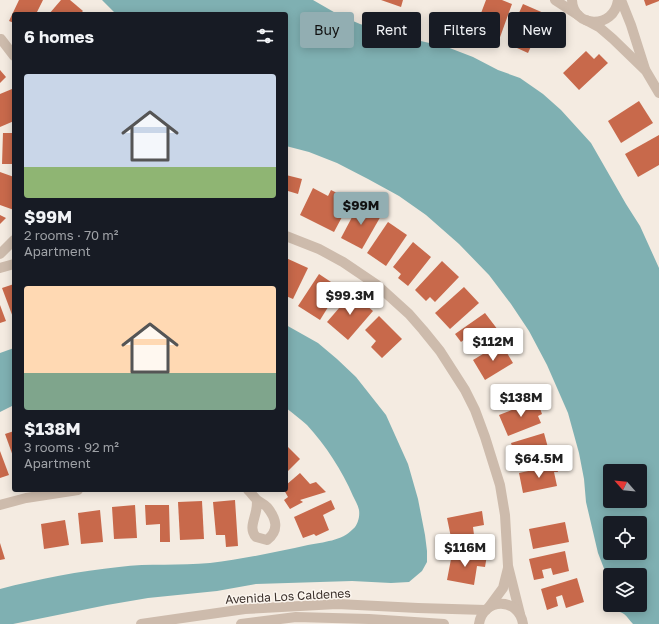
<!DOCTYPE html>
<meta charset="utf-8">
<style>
:root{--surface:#171b24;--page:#20242c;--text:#f1f3f6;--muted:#9ea1a6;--accent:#92aeb2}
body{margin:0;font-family:"Golos Text",sans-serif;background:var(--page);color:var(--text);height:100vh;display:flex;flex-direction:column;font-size:15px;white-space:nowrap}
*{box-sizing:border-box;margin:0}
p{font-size:13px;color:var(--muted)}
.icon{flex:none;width:22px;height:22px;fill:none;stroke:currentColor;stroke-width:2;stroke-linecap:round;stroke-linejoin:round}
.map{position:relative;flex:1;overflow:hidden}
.sheet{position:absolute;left:12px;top:12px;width:276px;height:480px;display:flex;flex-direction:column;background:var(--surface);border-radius:4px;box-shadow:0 2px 10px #0003}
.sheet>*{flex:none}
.top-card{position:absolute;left:300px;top:12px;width:299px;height:36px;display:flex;gap:8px}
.needle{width:26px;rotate:297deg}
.buttons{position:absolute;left:603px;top:464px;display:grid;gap:8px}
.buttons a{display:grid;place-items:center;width:44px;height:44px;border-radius:4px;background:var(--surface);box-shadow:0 2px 10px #0003;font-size:20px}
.price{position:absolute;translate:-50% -34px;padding:0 9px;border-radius:4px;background:#fff;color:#222;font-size:13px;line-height:26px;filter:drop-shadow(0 1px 2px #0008)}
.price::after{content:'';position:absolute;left:50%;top:24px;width:12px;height:9px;margin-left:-6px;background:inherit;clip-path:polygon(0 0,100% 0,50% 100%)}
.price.current{background:var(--accent);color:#111}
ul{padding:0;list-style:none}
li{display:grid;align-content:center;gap:8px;height:212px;padding:0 12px}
li span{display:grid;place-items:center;height:124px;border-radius:4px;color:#555}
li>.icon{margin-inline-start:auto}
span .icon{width:72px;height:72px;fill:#fffc;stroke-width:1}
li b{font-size:17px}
h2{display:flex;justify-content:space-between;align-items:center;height:48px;padding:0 12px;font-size:17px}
.chip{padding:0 14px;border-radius:4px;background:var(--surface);box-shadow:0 2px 10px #0003;font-size:14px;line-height:36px}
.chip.current{background:var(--accent);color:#111}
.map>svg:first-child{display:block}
</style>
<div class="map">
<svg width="659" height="624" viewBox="0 0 659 624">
<rect width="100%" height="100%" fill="#f4ebe1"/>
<g fill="#7fb0b2" fill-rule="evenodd">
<path d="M102,0H313L339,15L360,24L390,34L447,47L473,57L498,70L520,78L543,94L561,110L591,143L626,204L640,226L659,268V624H633C630,621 627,616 624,614C618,610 615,612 611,605H640V575H610V584L598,553L586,502L584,479L579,453L568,413L547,365L529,331L511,304L489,275L459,244L426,215L399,196L368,179L337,163L309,152L286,146V14H116ZM610,471H640V501H610ZM610,523H640V553H610Z"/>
<path d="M286,325L318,343L337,359L356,377L386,415L408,464L418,499L425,535L427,551V562L422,571L409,582L391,583L352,581L256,584L217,591L148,598L107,605L13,624H0V589C38,579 80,571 119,567C149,563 180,566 210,563C243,559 276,552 308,545C323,542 342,541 353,529C358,525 360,516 359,510C358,505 355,500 353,496C342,470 326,446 307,425C300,419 293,413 286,408Z"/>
<polygon points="14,348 14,405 0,412 0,353"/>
</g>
<g fill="#c8694b">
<polygon points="19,0 43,0 36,14 14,14 14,23 9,21"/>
<polygon points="61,0 70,0 83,11 80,14 49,14"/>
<polygon points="381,0 403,0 401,7"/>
<polygon points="486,0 502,0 512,4 499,40 489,36 492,26 478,21"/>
<polygon points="644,0 659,0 659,1 646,6"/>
<polygon points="523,4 546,14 528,53 517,48 520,41 509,35"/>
<polygon points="586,51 594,59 599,54 608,63 579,90 563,73"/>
<polygon points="0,70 6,77 0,83"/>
<polygon points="12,89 14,95 14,121 0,127 0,94"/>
<polygon points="639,101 653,123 621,143 608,121"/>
<polygon points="3,133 14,133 14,164 2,164"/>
<polygon points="659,135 659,165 638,177 625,154"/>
<polygon points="0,172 14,177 14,192 13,196 14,196 14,210 0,205"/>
<polygon points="286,175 302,179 298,194 288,191 286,196"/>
<polygon points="313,188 328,196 331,190 351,200 334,232 300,215"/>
<polygon points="360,202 382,214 362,249 341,238"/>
<polygon points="0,215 6,218 0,224"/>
<polygon points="388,222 407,235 386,266 367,253"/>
<polygon points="413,242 431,257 408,286 398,278 401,274 393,267"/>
<polygon points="286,258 308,268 293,299 286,296"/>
<polygon points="442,261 459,277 435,302 430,297 426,301 415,290"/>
<polygon points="319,274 340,288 320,320 298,306"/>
<polygon points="14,284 14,320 2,288"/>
<polygon points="464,287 479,303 450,329 435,313"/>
<polygon points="352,293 373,311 348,340 327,322"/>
<polygon points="0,305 6,321 0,323"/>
<polygon points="485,313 498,330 473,348 466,338 461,342 455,334"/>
<polygon points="379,316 402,339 382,358 371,347 376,341 365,330"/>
<polygon points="501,343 513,363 485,380 473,360"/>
<polygon points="537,400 542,414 538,416 541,423 508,436 499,415"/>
<polygon points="14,431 14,459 5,434"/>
<polygon points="544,433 550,455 518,465 511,443"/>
<polygon points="286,445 300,459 286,473"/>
<polygon points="0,451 9,475 0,478"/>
<polygon points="556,465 558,472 554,472 557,486 523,493 519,473"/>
<polygon points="300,473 310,484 316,482 326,492 300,500 303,502 290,509 284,500 288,497 284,490 286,490 286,485"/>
<polygon points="235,500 238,546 226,547 225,535 216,535 213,502"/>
<polygon points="331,500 335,509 323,515 329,530 316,536 314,534 303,538 294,517"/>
<polygon points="202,501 204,539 180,540 178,502"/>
<polygon points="135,505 137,538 114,539 112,507"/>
<polygon points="145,505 169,505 170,542 160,542 160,524 146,525"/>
<polygon points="100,510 103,542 81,544 78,513"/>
<polygon points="482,511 484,525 473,527 474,535 479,534 481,542 453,547 447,518"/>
<polygon points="65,520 69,545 44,549 41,524"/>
<polygon points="565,522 569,542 533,549 529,529"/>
<polygon points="0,543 5,559 0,560"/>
<polygon points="565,551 569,571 553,575 551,568 542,570 544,578 534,580 529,559"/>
<polygon points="452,554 477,558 478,554 487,555 485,567 477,566 474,585 447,580"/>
<polygon points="577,578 584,602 566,608 562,595 556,597 558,606 547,610 541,589"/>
</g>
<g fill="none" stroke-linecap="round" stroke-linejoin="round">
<g stroke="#cdbbac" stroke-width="10">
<polyline points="555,0 578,15"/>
<path d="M572,0C573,28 614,30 618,0"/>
<polyline points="621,0 631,25 645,69"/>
<polyline points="586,20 599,27 613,39 646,71 659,93"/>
<polyline points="1,39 14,56"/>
<polyline points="286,236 319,249 343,262 377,285 409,314 423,330 440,351 465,390 475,410 485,437 500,485 505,515 508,566 520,614"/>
<polyline points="0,254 14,240"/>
<polyline points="0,268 14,264"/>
<path d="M248,490C251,493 254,497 257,500C260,502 264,504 267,507C276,518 280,530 267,540L256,537C249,529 254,521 256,511C257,507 257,504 257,500"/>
<polyline points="0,505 26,498 78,490"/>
<polyline points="489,607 503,588 508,568"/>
<polyline points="141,624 245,609 337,604 418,608 486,610"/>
<polyline points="241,624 296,617 369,619 444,624"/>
<path d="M479,624C483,597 519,597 523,624"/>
</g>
</g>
<g text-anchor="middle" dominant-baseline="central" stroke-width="3" stroke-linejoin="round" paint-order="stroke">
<g font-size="12" fill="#3b302b" stroke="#fbf5ee">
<text transform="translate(288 596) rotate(-3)">Avenida Los Caldenes</text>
</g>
</g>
</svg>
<div class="buttons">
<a><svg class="needle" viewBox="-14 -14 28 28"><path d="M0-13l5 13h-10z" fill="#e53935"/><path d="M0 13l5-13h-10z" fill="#9ea1a6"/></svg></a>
<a><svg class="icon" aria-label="locate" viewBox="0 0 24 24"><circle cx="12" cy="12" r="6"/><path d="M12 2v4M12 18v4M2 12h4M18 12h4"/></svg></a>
<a><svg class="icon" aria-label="layers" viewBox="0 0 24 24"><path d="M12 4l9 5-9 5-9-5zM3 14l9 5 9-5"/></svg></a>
</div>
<b class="price current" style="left:361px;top:226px">$99M</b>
<b class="price" style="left:350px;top:316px">$99.3M</b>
<b class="price" style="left:493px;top:362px">$112M</b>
<b class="price" style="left:521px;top:418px">$138M</b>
<b class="price" style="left:539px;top:479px">$64.5M</b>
<b class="price" style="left:465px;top:568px">$116M</b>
<div class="top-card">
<a class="chip current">Buy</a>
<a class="chip">Rent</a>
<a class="chip">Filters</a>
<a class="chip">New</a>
</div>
<section class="sheet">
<h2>6 homes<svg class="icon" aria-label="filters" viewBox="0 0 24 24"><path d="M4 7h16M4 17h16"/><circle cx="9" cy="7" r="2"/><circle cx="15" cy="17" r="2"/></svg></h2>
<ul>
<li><span style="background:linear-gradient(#c9d6e8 75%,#8fb573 0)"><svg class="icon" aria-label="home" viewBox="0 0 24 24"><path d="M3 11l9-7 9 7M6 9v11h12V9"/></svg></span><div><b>$99M</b><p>2 rooms · 70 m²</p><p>Apartment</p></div></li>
<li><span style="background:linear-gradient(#ffd9b3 70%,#7fa58c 0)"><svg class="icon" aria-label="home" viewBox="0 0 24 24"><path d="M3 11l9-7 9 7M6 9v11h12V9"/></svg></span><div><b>$138M</b><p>3 rooms · 92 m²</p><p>Apartment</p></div></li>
</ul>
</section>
</div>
